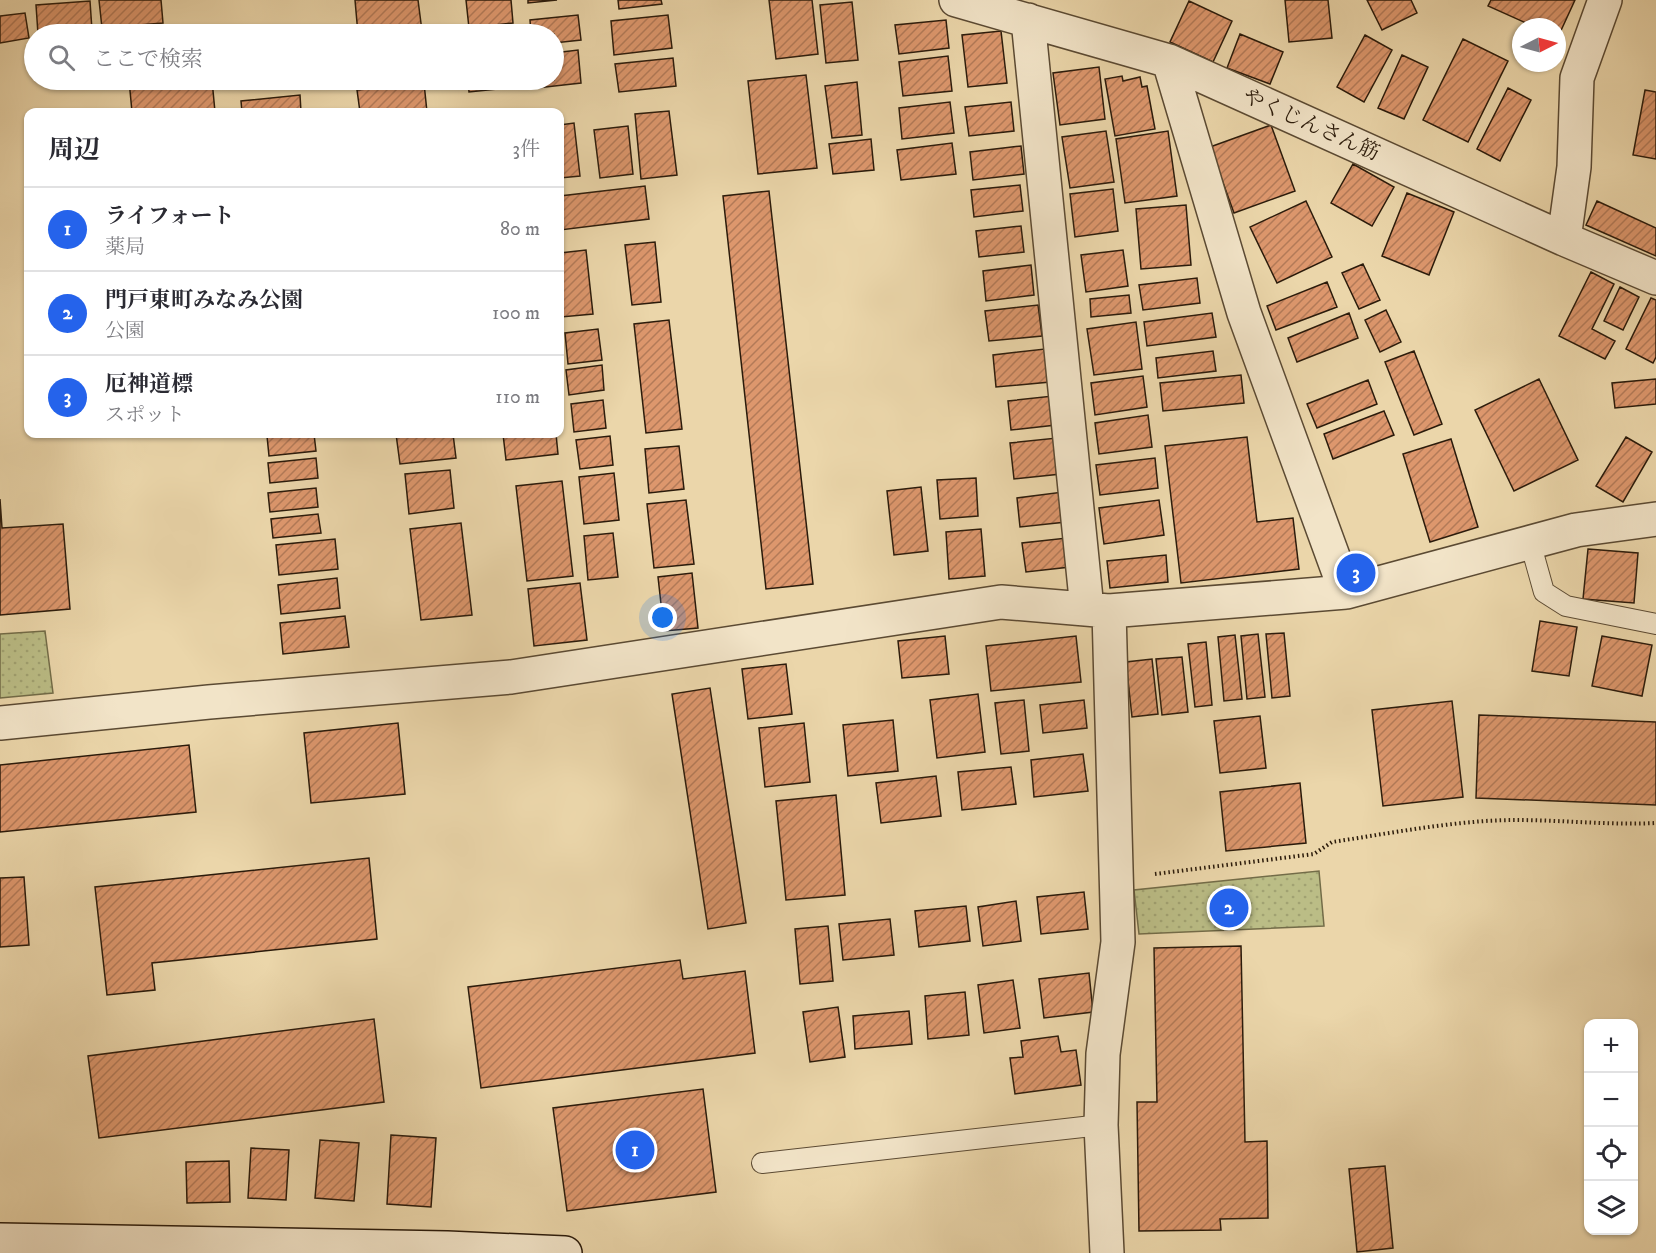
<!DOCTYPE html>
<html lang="ja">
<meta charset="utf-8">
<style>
:root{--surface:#fff;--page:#f2f2f3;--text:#2b2b33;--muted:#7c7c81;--line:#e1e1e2;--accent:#2563eb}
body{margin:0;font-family:"IM FELL DW Pica","Noto Serif JP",serif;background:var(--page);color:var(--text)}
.controls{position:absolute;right:18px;bottom:18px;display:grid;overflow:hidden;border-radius:12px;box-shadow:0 2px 4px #0004}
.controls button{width:54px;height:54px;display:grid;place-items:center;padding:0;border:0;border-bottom:2px solid var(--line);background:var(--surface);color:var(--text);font:30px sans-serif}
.compass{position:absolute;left:1512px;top:18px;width:54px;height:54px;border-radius:50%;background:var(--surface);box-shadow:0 2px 4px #0004;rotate:84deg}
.you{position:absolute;left:663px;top:618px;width:21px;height:21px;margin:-15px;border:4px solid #fff;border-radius:50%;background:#1a73e8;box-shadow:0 0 0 9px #1a73e833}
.badge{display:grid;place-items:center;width:39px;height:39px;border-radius:50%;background:var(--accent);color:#fff;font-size:20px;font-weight:700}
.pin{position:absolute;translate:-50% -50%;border:3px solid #fff;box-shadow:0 2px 6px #0006}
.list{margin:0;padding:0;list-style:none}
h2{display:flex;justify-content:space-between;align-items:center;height:78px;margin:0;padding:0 24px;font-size:26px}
h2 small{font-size:20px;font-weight:400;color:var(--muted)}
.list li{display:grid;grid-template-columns:39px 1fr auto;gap:18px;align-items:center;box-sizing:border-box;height:84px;padding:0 24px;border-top:2px solid var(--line)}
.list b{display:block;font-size:22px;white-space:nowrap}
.list p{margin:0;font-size:20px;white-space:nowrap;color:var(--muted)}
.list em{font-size:20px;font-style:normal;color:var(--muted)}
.icon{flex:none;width:33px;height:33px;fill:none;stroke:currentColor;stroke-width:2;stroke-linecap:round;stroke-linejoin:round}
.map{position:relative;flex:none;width:1656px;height:1253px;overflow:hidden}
.search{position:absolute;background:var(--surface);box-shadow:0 2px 4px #0004;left:24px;top:24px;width:540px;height:66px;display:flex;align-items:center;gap:15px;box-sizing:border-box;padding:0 21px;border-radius:33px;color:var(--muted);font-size:22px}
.panel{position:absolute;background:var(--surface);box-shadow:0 2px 4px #0004;left:24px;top:108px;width:540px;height:330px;border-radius:12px}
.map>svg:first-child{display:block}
.grass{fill:url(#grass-dots);stroke:#736c48;stroke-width:1.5}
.building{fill:url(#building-hatch);stroke:#2b1b0b;stroke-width:1.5}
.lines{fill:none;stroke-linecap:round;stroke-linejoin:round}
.lane-casing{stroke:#5b4a33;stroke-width:22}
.street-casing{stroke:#5b4a33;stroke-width:36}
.secondary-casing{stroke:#2b1b0b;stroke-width:36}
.path{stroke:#2b1b0b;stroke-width:4;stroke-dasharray:1.5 3;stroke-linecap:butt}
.lane{stroke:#f2e4c8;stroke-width:20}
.street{stroke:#f2e4c8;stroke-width:33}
.secondary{stroke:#f2e4c8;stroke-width:33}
.labels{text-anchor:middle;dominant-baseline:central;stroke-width:4.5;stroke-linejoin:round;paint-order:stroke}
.street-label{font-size:21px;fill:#2b1b0b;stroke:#f2e4c8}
</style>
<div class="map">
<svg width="1656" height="1253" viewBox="0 0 1656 1253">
<defs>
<pattern id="grass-dots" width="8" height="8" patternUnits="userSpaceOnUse" patternTransform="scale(1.5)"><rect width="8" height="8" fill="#bbbd86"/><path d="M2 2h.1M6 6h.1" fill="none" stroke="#a1a272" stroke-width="1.8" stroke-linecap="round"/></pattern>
<pattern id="building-hatch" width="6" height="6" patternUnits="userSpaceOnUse" patternTransform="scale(1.5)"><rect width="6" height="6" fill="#dd976d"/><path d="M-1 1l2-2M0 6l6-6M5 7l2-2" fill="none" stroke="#b37a58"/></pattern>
</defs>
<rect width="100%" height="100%" fill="#ebd6aa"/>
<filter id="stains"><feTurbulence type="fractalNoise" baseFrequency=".00333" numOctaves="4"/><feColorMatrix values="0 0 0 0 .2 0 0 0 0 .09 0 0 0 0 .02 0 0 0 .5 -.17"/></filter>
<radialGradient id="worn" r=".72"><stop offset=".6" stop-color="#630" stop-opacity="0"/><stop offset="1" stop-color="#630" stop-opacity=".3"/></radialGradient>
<path class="grass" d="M45,631L53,693L0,698V634Z
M1319,871L1324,926L1139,934L1134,890Z"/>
<path class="building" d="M99,0H161L163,23L102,28Z
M355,0H418L422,31L390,34H358Z
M466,0H511L513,23L469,28Z
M528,0H557L528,3Z
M618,0H661L662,4L619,9Z
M769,0H812L818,54L776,59Z
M1285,0H1328L1332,38L1289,42Z
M1367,0H1411L1417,13L1382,30Z
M1491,0H1575L1558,37L1557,27H1535L1488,6Z
M90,1L92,30L38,34L36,5Z
M1189,1L1232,21L1213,62L1170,42Z
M852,2L858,60L826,63L820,5Z
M25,13L29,38L0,43V16Z
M578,15L581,40L554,43V34H531L530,20Z
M668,15L672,48L614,55L611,21Z
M946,20L949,48L899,54L895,25Z
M1001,31L1007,83L968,87L962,35Z
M1240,34L1283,52L1270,84L1227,68Z
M1365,35L1392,50L1364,102L1337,87Z
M1463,39L1508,61L1468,142L1423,120Z
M578,50L581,83L537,88V80H554V53Z
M1402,55L1428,67L1404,119L1378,108Z
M948,56L952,91L903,96L899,62Z
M673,58L676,86L619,92L615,64Z
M1099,67L1105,119L1060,125L1053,73Z
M806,75L817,168L758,174L748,81Z
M1122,76L1123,81L1140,77L1142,87L1147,86L1155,129L1115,136L1105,79Z
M129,80H212L215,112H132Z
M250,80H288L289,83L251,87Z
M468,80H518V87L469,92Z
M857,82L862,135L832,138L825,86Z
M424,83L427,112H360L357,90Z
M1508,88L1531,100L1500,161L1477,149Z
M1645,90L1656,92V159L1633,155Z
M300,95L301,112H242L241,101Z
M950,102L954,133L902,139L899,108Z
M1011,102L1014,131L969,136L965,107Z
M669,111L677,175L641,179L635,114Z
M574,123L580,176L560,178V125Z
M1271,125L1295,191L1234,213L1210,147Z
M628,126L633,174L600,178L594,130Z
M1106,131L1114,182L1070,188L1062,137Z
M1168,131L1177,196L1125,203L1116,139Z
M871,139L874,170L833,174L829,144Z
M952,143L956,174L901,180L897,150Z
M1021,146L1024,174L973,180L970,152Z
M1353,164L1394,187L1372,226L1331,203Z
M1020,185L1023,211L974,217L971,190Z
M645,186L649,219L560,230V196Z
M1113,189L1118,231L1075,237L1070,194Z
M769,191L813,584L766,589L723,196Z
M1407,193L1454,212L1429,275L1382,256Z
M1306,201L1332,257L1277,283L1250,227Z
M1597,201L1656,228V256L1586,225Z
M1186,205L1191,265L1141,269L1136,209Z
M1021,226L1024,252L979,257L976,231Z
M655,242L661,302L632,305L625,245Z
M586,250L593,314L561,317L560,253Z
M1123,250L1128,286L1086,292L1081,255Z
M1363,264L1380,300L1359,309L1342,273Z
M1031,265L1034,295L986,301L983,271Z
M1591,272L1614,284L1592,329L1615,341L1605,359L1559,336Z
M1197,278L1200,303L1143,310L1139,285Z
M1327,282L1337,307L1276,330L1267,306Z
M1620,287L1639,297L1623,330L1604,321Z
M1129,295L1131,313L1091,317L1090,299Z
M1651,298L1656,300V357L1653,363L1626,349Z
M1038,305L1042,336L989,341L985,311Z
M1386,310L1401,342L1380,352L1365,320Z
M1212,313L1216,337L1147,346L1144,322Z
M1349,313L1358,338L1297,362L1288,338Z
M669,320L682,429L646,433L634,324Z
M1136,322L1142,369L1094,375L1087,329Z
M598,329L602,360L568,364L565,333Z
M1045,349L1050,382L996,387L993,355Z
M1213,351L1216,371L1158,378L1156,358Z
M1414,351L1442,424L1414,435L1385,362Z
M602,365L604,390L569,395L566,370Z
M1241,375L1244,403L1163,411L1160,383Z
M1143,376L1147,407L1095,415L1091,383Z
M1539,379L1578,460L1514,491L1475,410Z
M1656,379V404L1615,408L1612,383Z
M1368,380L1377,404L1317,428L1307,404Z
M1053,396L1056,425L1011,430L1008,401Z
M603,400L606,428L574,432L571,404Z
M1384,411L1394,435L1333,459L1324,434Z
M1148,415L1152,447L1099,454L1095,423Z
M294,434H314L316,451L269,456L267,436Z
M396,434H453L456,458L400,464Z
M503,434H556L558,454L506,460Z
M610,436L613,465L580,469L576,440Z
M1247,437L1257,522L1293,518L1299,569L1181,583L1165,446Z
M1626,437L1652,452L1623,502L1596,486Z
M1057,438L1061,474L1014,479L1010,443Z
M1451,439L1478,527L1430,542L1403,454Z
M679,446L684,489L649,493L645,449Z
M316,458L318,478L270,483L268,463Z
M1155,458L1158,488L1100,495L1096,465Z
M450,470L454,508L409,514L405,474Z
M614,473L619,520L584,524L579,477Z
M976,478L978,516L940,519L937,480Z
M562,481L573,576L527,581L516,486Z
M921,487L928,551L894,555L887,491Z
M316,488L318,507L270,512L268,493Z
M1063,492L1066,522L1020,527L1017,498Z
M0,499L2,528L63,524L70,609L0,615Z
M686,500L694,564L654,568L647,504Z
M1159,500L1164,535L1104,544L1099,508Z
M318,514L321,533L273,538L271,519Z
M461,523L472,615L421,620L410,529Z
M981,529L985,576L949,579L946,532Z
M613,533L618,577L588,580L584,536Z
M1067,538L1070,567L1026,572L1022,543Z
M335,539L338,569L279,575L276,545Z
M1588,549L1638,553L1634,603L1583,599Z
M1166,555L1168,582L1110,588L1107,561Z
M692,573L698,628L664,631L658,577Z
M337,578L340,608L281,614L278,585Z
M580,583L587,640L534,646L528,589Z
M345,616L349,647L283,654L280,623Z
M1540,621L1577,627L1569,676L1532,671Z
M1284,633L1290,696L1272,698L1266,634Z
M1258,634L1265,697L1247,699L1241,636Z
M1235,635L1242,699L1224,701L1218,637Z
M945,636L949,674L902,678L898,641Z
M1076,636L1081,682L991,691L986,646Z
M1602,636L1652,645L1642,696L1592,686Z
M1206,642L1212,705L1195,707L1188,644Z
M1182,657L1188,712L1162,715L1156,659Z
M1152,659L1158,714L1132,717L1126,662Z
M786,664L792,714L748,719L742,669Z
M710,688L746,923L708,929L672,694Z
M978,694L985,752L937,758L930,700Z
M1024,700L1029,751L1001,754L995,703Z
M1084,700L1087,728L1043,733L1040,705Z
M1452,701L1463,797L1383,806L1372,710Z
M1479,715L1656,722V805L1476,798Z
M1260,716L1266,768L1220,773L1214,721Z
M893,720L898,771L848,776L843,725Z
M398,723L405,794L311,803L304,733Z
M804,723L810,782L765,787L759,728Z
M189,745L196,812L0,832V765Z
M1083,754L1088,791L1034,797L1031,760Z
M1011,767L1016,804L962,810L958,772Z
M936,776L941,816L881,823L876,783Z
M1300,783L1306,843L1226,851L1220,792Z
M836,795L845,895L786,900L776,801Z
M369,858L377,939L152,963L155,990L107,995L95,887Z
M24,877L29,945L0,947V878Z
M1084,892L1088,929L1041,934L1037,897Z
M1016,901L1021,941L983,946L978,907Z
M966,906L970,941L919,947L915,911Z
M890,919L894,955L843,960L839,924Z
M828,926L833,981L800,984L795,929Z
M1241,946L1245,1142L1267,1141L1268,1218L1220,1219L1221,1230L1139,1231L1137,1102H1157L1154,948Z
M680,960L683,979L745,971L755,1053L481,1088L468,987Z
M1089,973L1093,1012L1044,1018L1039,979Z
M1013,980L1020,1028L984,1033L978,985Z
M965,992L969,1035L928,1039L925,996Z
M838,1007L845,1057L810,1062L803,1012Z
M909,1011L912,1044L855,1049L853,1016Z
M374,1019L384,1102L99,1138L88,1056Z
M1058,1036L1061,1052L1076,1050L1081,1085L1015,1094L1010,1058L1023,1057L1021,1041Z
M703,1089L716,1192L567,1211L553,1108Z
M391,1135L436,1138L431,1207L387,1204Z
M320,1140L359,1143L354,1201L315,1198Z
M251,1148L289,1150L286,1200L248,1198Z
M229,1161L230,1202L187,1203L186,1162Z
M1385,1166L1393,1248L1357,1252L1349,1169Z"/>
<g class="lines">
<g class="lane-casing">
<path id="lane" d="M1530,542L1544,592L1566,606L1656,624
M762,1163L1101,1125"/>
</g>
<g class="street-casing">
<path id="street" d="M956,0L1169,61L1564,239L1656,278
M1028,20L1087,609
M1169,61L1244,313L1346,592
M1564,239L1574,167L1577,78L1605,0
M0,723L209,702L511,677L1001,602L1109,611L1346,592L1576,530L1656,519
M1107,1253L1101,1125L1103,1054L1118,942L1109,611"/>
</g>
<g class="secondary-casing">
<path id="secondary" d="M0,1240L447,1248L565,1253"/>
</g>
<path class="path" d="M1155,874L1314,854L1332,842C1379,835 1426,826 1473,822C1534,816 1595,826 1656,823"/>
<use href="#lane" class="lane"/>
<use href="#street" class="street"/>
<use href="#secondary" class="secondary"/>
</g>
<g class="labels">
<g class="street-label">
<text transform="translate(1311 125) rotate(24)">やくじんさん筋</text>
</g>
</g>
<rect width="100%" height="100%" filter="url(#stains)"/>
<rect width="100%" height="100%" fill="url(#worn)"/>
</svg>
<div class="controls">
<button>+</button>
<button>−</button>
<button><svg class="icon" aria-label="locate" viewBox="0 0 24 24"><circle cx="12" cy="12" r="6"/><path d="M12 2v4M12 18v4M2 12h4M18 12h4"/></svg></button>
<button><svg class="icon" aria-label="layers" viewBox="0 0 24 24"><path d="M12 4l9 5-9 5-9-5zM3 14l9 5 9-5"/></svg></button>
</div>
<svg class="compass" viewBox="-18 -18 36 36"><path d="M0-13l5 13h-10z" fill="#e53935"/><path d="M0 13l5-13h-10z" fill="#7c7c81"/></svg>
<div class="you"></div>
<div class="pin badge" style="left:635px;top:1150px">1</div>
<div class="pin badge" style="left:1229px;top:908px">2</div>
<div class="pin badge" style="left:1356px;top:573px">3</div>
<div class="search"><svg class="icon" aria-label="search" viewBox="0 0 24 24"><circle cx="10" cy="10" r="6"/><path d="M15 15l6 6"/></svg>ここで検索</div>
<section class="panel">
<h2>周辺<small>3件</small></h2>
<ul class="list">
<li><span class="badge">1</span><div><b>ライフォート</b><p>薬局</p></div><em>80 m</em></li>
<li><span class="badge">2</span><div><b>門戸東町みなみ公園</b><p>公園</p></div><em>100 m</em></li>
<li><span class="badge">3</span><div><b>厄神道標</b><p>スポット</p></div><em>110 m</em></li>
</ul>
</section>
</div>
